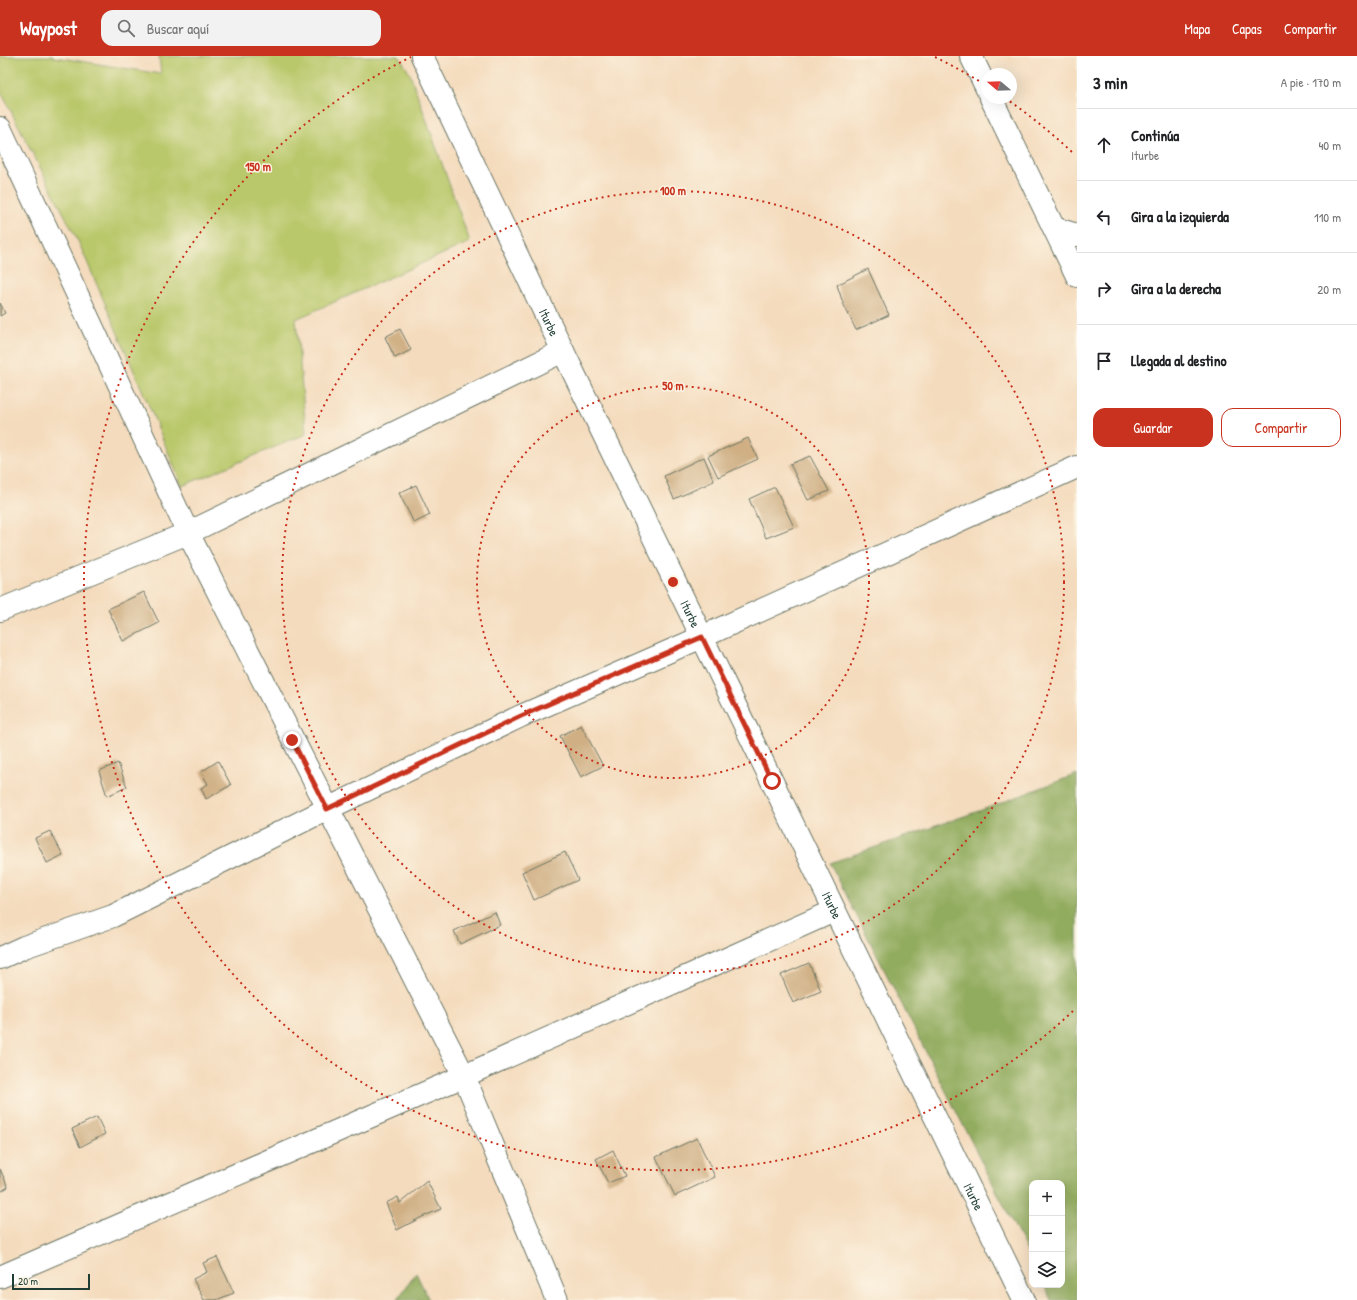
<!DOCTYPE html>
<html lang="es">
<meta charset="utf-8">
<style>
:root{--surface:#fff;--page:#f2f2f2;--text:#202124;--muted:#757577;--line:#e0e0e0;--accent:#c8321e}
body{margin:0;font-family:"Patrick Hand",sans-serif;background:var(--page);color:var(--text)}
.controls{position:absolute;right:12px;bottom:12px;display:grid;overflow:hidden;border-radius:8px;box-shadow:0 4px 16px #0002}
.controls button{width:36px;height:36px;display:grid;place-items:center;padding:0;border:0;border-bottom:1px solid var(--line);background:var(--surface);color:var(--text);font:20px sans-serif}
.compass{position:absolute;left:981px;top:12px;width:36px;height:36px;border-radius:50%;background:var(--surface);box-shadow:0 4px 16px #0002;rotate:289deg}
.scale{position:absolute;left:12px;bottom:10px;width:78px;box-sizing:border-box;padding-left:4px;border:2px solid #1f3d34;border-top:0;font-size:11px;line-height:14px;white-space:nowrap;color:#1f3d34;-webkit-text-stroke:3px #fcf5e5;paint-order:stroke}
.stop{position:absolute;width:12px;height:12px;margin:-9px;border:3px solid #c8321e;border-radius:50%;background:#fff}
.stop.end{background:#c8321e;border-color:#fff;box-shadow:0 1px 4px #0008}
.list{margin:0;padding:0;list-style:none}
h2{display:flex;justify-content:space-between;align-items:center;height:52px;margin:0;padding:0 16px;font-size:17px}
h2 small{font-size:13px;font-weight:400;color:var(--muted)}
.list li{display:grid;grid-template-columns:26px 1fr auto;gap:12px;align-items:center;box-sizing:border-box;height:72px;padding:0 16px;border-top:1px solid var(--line)}
.list b{display:block;font-size:15px;white-space:nowrap}
.list p{margin:0;font-size:13px;white-space:nowrap;color:var(--muted)}
.list em{font-size:13px;font-style:normal;color:var(--muted)}
.actions{display:flex;gap:8px;padding:12px 16px}
.actions a{flex:1;padding:9px 0;border:1px solid var(--accent);border-radius:12px;text-align:center;font-size:14px;color:var(--accent)}
.actions .main{background:var(--accent);color:#fff}
.icon{flex:none;width:22px;height:22px;fill:none;stroke:currentColor;stroke-width:2;stroke-linecap:round;stroke-linejoin:round}
.map{position:relative;flex:none;width:1077px;height:1244px;overflow:hidden}
header{display:flex;align-items:center;gap:24px;box-sizing:border-box;height:56px;padding:0 20px;background:var(--accent);color:#fff}
header strong{font-size:19px}
nav{display:flex;gap:22px;margin-inline-start:auto;font-size:14px}
.search{width:280px;height:36px;background:var(--page);display:flex;align-items:center;gap:10px;box-sizing:border-box;padding:0 14px;border-radius:12px;color:var(--muted);font-size:15px}
main{display:flex}
aside{flex:1;background:var(--surface)}
.map>svg:first-child{display:block}
.green{fill:#b9c86a;stroke:#6c824f}
.forest{fill:#92ac5e;stroke:#587449}
.building{fill:#cfaf83}
.lines{fill:none;stroke-linecap:round;stroke-linejoin:round}
.street-casing{stroke:#6a7464;stroke-width:24}
.street{stroke:#fff;stroke-width:22}
.route{stroke:#c8321e;stroke-width:5}
.ring{fill:none;stroke:#c8321e;stroke-width:2;stroke-dasharray:2 4}
.labels{text-anchor:middle;dominant-baseline:central;stroke-width:3;stroke-linejoin:round;paint-order:stroke}
.street-label{font-size:13px;fill:#1f3d34;stroke:#fcf5e5}
.centre{fill:#c8321e;stroke:#fcf5e5;stroke-width:2}
.ring-label{font-size:12px;text-anchor:middle;font-weight:bold;fill:#c8321e;stroke:#fcf5e5;stroke-width:3;stroke-linejoin:round;paint-order:stroke}
</style>
<header>
<strong>Waypost</strong>
<div class="search"><svg class="icon" aria-label="search" viewBox="0 0 24 24"><circle cx="10" cy="10" r="6"/><path d="M15 15l6 6"/></svg>Buscar aquí</div>
<nav><a>Mapa</a><a>Capas</a><a>Compartir</a></nav>
</header>
<main>
<div class="map">
<svg width="1077" height="1244" viewBox="0 0 1077 1244">
<rect width="100%" height="100%" fill="#fcf5e5"/>
<filter id="ink" filterUnits="userSpaceOnUse"><feTurbulence type="fractalNoise" baseFrequency=".025" numOctaves="2"/><feDisplacementMap in="SourceGraphic" scale="8" xChannelSelector="R" yChannelSelector="G"/><feConvolveMatrix kernelMatrix="1 2 1 2 8 2 1 2 1" color-interpolation-filters="sRGB"/></filter>
<filter id="wash" filterUnits="userSpaceOnUse"><feTurbulence type="fractalNoise" baseFrequency=".012" numOctaves="4" result="noise"/><feDisplacementMap in="SourceGraphic" scale="16" xChannelSelector="R" yChannelSelector="G"/><feGaussianBlur stdDeviation="0.9" result="paint"/><feColorMatrix in="noise" values="0 0 0 0 0 0 0 0 0 0 0 0 0 0 0 0 0 1.4 0 .05"/><feComposite in="paint" operator="in"/></filter>
<g filter="url(#wash)">
<rect width="100%" height="100%" fill="#f4dbbd"/>
<path class="green" d="M0,0H52L54,1L161,18L159,0H399L410,18L470,186L296,263L306,378L182,430L152,357L79,187L0,34Z"/>
<path class="forest" d="M1077,718V1244H1051L1044,1229H1062V1127H1032V1205L830,807L993,750Z
M416,1217L429,1244H397Z"/>
<g id="blocks">
<path class="building" d="M868,213L889,259L856,274L843,247L837,229Z
M0,247L5,257L0,260Z
M400,273L411,294L395,302L385,281Z
M748,382L758,403L718,421L708,400Z
M810,400L829,435L808,444L790,408Z
M704,401L714,425L674,443L664,420Z
M416,429L430,459L414,467L399,437Z
M775,431L794,471L766,482L749,443Z
M144,536L159,567L123,585L108,553Z
M581,669L603,710L581,721L560,680Z
M218,705L231,729L206,743L201,732L208,728L201,716Z
M118,707L127,731L107,740L99,715Z
M50,775L63,799L47,807L35,782Z
M565,796L578,824L534,844L522,816Z
M495,856L500,869L460,888L454,875Z
M809,907L821,935L793,947L781,919Z
M97,1061L105,1078L80,1091L72,1073Z
M697,1082L715,1121L675,1140L656,1101Z
M613,1094L625,1120L608,1127L596,1103Z
M0,1113L8,1131L0,1136Z
M427,1125L441,1153L422,1161L397,1174L386,1147L398,1141L400,1147Z
M217,1201L234,1237L216,1244H204L193,1223L207,1216L203,1207Z"/>
</g>
</g>
<g filter="url(#ink)">
<use href="#blocks" fill-opacity="0" stroke="#6a7464" stroke-width="1"/>
<g class="lines">
<g class="street-casing">
<g id="street">
<path id="s1" d="M422,0L563,295L1024,1244"/>
<path d="M971,0L987,33"/>
<path d="M991,42L1077,220"/>
<path d="M0,72L188,477L464,1020L557,1244"/>
<path d="M1054,172L1077,179"/>
<path d="M0,554L188,477L563,295"/>
<path d="M0,902L24,891L113,860L327,753L521,660L702,581L1077,411"/>
<path d="M0,1221L464,1020L834,855"/>
</g>
</g>
<use href="#street" class="street"/>
</g>
</g>
<g class="lines" filter="url(#ink)">
<path class="route" d="M292,684L327,753L521,660L702,581L772,725"/>
</g>
<g class="ring">
<circle cx="673" cy="526" r="196"/>
<circle cx="673" cy="526" r="391"/>
<path d="M1073 955A587 587 0 1 1 411 1M935 1A587 587 0 0 1 984 28M1005 42A587 587 0 0 1 1073 97"/>
</g>
<g class="labels">
<g class="street-label">
<text stroke="none"><textPath href="#s1" startOffset="295">Iturbe</textPath></text>
<text stroke="none"><textPath href="#s1" startOffset="619">Iturbe</textPath></text>
<text stroke="none"><textPath href="#s1" startOffset="943">Iturbe</textPath></text>
<text stroke="none"><textPath href="#s1" startOffset="1267">Iturbe</textPath></text>
</g>
</g>
<circle cx="673" cy="526" r="6" class="centre"/>
<g class="ring-label">
<text x="258" y="115">150 m</text>
<text x="673" y="139">100 m</text>
<text x="673" y="334">50 m</text>
</g>
</svg>
<div class="controls">
<button>+</button>
<button>−</button>
<button><svg class="icon" aria-label="layers" viewBox="0 0 24 24"><path d="M12 4l9 5-9 5-9-5zM3 14l9 5 9-5"/></svg></button>
</div>
<svg class="compass" viewBox="-18 -18 36 36"><path d="M0-13l5 13h-10z" fill="#e53935"/><path d="M0 13l5-13h-10z" fill="#757577"/></svg>
<div class="scale">20 m</div>
<div class="stop" style="left:772px;top:725px"></div>
<div class="stop end" style="left:292px;top:684px"></div>
</div>
<aside>
<h2>3 min<small>A pie · 170 m</small></h2>
<ul class="list">
<li><svg class="icon" aria-label="ahead" viewBox="0 0 24 24"><path d="M12 20V5M6 11l6-6 6 6"/></svg><div><b>Continúa</b><p>Iturbe</p></div><em>40 m</em></li>
<li><svg class="icon" aria-label="left" viewBox="0 0 24 24"><path d="M17 20v-9H6M10 6l-5 5 5 5"/></svg><div><b>Gira a la izquierda</b></div><em>110 m</em></li>
<li><svg class="icon" aria-label="right" viewBox="0 0 24 24"><path d="M7 20v-9h11M14 6l5 5-5 5"/></svg><div><b>Gira a la derecha</b></div><em>20 m</em></li>
<li><svg class="icon" aria-label="arrive" viewBox="0 0 24 24"><path d="M6 21V4h12l-3 4 3 4H6"/></svg><div><b>Llegada al destino</b></div></li>
</ul>
<div class="actions"><a class="main">Guardar</a><a>Compartir</a></div>
</aside>
</main>
